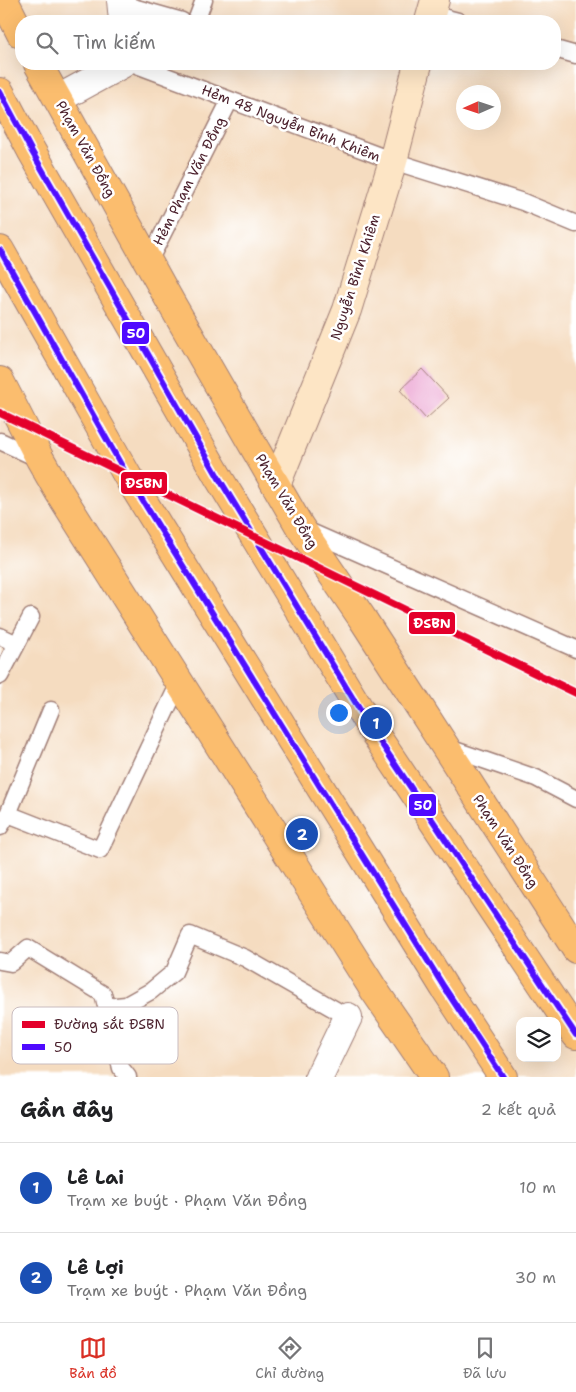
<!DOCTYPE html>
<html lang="vi">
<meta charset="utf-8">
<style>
:root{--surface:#fff;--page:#f6f6f6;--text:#202124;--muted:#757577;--line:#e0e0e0;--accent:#d93025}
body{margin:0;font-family:"Shantell Sans",sans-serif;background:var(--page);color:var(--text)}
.controls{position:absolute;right:15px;bottom:15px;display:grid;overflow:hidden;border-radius:10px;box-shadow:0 5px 20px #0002}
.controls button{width:45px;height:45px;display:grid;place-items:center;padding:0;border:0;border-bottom:1px solid var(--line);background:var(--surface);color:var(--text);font:25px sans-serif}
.compass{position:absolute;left:456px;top:85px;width:45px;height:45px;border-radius:50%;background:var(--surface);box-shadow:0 5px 20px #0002;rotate:267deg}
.you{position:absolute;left:338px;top:712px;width:18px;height:18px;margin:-12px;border:4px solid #fff;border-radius:50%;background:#1a73e8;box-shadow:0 0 0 8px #1a73e833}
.badge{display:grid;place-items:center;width:32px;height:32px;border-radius:50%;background:var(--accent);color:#fff;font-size:16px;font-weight:700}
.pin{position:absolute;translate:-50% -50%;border:2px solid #fff;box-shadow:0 1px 5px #0006}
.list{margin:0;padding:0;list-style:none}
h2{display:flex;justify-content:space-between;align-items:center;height:65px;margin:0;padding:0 20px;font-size:21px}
h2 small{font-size:16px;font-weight:400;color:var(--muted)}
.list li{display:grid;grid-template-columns:32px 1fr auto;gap:15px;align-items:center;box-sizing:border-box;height:90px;padding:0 20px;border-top:1px solid var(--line)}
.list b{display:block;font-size:19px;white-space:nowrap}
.list p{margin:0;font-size:16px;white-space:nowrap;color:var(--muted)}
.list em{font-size:16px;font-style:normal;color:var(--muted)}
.icon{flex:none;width:28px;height:28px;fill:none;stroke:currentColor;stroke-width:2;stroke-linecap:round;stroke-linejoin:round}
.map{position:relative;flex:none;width:576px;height:1077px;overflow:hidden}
.search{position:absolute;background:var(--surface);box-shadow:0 5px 20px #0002;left:15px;right:15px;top:15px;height:55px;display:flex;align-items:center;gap:12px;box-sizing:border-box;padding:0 18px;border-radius:20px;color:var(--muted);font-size:19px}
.sheet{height:245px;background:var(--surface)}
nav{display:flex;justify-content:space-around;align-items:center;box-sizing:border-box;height:70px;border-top:1px solid var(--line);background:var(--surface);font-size:14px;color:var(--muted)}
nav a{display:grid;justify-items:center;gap:2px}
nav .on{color:var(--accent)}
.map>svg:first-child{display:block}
.building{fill:#edacd6}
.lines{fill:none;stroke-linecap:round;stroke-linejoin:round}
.lane-casing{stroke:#a07e76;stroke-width:19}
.street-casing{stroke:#a07e76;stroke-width:30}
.secondary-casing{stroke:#a07e76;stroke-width:30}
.primary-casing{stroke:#a07e76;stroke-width:30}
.highway-casing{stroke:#a07e76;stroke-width:30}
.lane{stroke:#fff;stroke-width:16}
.street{stroke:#fff;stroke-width:28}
.secondary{stroke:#fde5c5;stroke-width:28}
.primary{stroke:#fbbd6e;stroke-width:28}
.highway{stroke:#fbbd6e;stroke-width:28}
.bus-1-casing{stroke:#fff;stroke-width:10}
.bus-1{stroke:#4f0aff;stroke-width:6}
.rail-1-casing{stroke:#fff;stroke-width:11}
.rail-1{stroke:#e4002b;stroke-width:8}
.labels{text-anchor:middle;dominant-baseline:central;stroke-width:5;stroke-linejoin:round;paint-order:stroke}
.street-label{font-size:14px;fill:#4a1f2b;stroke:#fff}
.key{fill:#fff;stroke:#c9bcbf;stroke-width:1}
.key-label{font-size:14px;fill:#4a1f2b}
.line-badge{stroke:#fff;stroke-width:2}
.badge-label{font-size:14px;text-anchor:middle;font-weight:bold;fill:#fff}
</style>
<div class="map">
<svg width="576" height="1077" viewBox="0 0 576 1077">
<rect width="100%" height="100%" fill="#fff"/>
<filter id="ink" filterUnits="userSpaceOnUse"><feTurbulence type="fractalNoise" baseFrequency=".02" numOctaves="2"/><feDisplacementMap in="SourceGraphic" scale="10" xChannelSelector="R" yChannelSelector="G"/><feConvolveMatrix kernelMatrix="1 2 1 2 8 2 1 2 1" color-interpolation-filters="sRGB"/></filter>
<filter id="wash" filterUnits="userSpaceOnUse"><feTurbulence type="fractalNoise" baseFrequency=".0096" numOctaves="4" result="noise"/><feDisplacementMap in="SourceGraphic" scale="20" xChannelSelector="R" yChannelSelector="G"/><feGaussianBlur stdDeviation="1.12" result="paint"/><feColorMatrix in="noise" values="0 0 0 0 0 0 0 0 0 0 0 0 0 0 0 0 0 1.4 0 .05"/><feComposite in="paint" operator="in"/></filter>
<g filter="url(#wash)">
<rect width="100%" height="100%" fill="#f5dcc0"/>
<g id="blocks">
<path class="building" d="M422,369L449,398L426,419L400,390Z"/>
</g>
</g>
<g filter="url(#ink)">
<use href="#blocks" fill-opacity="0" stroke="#a07e76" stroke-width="1"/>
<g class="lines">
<g class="lane-casing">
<path id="lane" d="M122,4L182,21
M431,14L458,21
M196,21L204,0
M555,49L576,55
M134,64L393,161L523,202L576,224
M148,263L230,100
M0,441L39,459
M304,529L576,649
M0,636L17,644L31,617
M0,676L17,644
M446,747L536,778L576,799
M8,814L100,850L179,683
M0,827L8,814L51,710
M0,961L11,963L28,948L103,994L121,1068L128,1077
M106,1007L126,1005L151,991L174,972L190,935L245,958L348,1017"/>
</g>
<g class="street-casing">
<path id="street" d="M121,0L123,21
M58,99L122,64
M319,1077L348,1017"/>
</g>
<g class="secondary-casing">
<path id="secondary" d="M429,21L435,0
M276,485L347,310L393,161L418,64"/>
</g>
<g class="primary-casing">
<path id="primary" d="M4,0L21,34
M38,64L170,301L300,527L362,618L576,949
M0,381L40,459L59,492L374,990L434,1077"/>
</g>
<g class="highway-casing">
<path id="highway" d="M0,92L31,150L220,480L371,728L576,1035
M0,250L128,477L444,987L503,1077"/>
</g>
<use href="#lane" class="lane"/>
<use href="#street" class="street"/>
<use href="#secondary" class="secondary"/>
<use href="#primary" class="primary"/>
<use href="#highway" class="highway"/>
<g class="bus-1-casing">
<path id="bus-1" d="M0,92L31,150L220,480L371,728L576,1035
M0,250L128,477L444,987L503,1077"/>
</g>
<use href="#bus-1" class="bus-1"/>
<g class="rail-1-casing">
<path id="rail-1" d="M0,413L576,693"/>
</g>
<use href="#rail-1" class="rail-1"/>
</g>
</g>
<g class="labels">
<g class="street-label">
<text transform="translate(291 123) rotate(21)">Hẻm 48 Nguyễn Bỉnh Khiêm</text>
<text transform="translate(86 149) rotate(61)">Phạm Văn Đồng</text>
<text transform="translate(189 181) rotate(-63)">Hẻm Phạm Văn Đồng</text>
<text transform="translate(355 277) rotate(-72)">Nguyễn Bỉnh Khiêm</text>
<text transform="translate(287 501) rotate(59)">Phạm Văn Đồng</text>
<text transform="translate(506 841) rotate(57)">Phạm Văn Đồng</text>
</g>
</g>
<rect x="12" y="1007" width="166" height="57" rx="8" class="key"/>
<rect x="22" y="1021" width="23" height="7" fill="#e4002b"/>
<rect x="22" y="1044" width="23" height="6" fill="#4f0aff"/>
<g class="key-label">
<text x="54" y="1029">Đường sắt ĐSBN</text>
<text x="54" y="1052">50</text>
</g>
<g class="line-badge">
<rect x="121" y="321" width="29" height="24" rx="5" fill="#4f0aff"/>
<rect x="120" y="471" width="48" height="24" rx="5" fill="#e4002b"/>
<rect x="408" y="611" width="48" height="24" rx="5" fill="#e4002b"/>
<rect x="408" y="793" width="29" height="24" rx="5" fill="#4f0aff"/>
</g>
<g class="badge-label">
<text x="136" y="338">50</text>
<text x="144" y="488">ĐSBN</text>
<text x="432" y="628">ĐSBN</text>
<text x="423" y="810">50</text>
</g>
</svg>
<div class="controls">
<button><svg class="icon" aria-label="layers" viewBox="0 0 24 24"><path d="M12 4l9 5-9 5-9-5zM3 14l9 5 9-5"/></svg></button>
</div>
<svg class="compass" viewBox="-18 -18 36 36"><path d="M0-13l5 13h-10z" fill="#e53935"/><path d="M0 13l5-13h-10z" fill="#757577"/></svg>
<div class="you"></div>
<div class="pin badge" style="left:376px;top:723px;background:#1a4fb4">1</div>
<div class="pin badge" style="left:302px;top:834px;background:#1a4fb4">2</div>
<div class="search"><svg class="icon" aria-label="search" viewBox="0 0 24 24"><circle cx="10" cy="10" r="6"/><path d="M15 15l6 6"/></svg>Tìm kiếm</div>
</div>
<section class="sheet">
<h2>Gần đây<small>2 kết quả</small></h2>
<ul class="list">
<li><span class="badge" style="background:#1a4fb4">1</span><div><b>Lê Lai</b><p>Trạm xe buýt · Phạm Văn Đồng</p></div><em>10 m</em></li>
<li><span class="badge" style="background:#1a4fb4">2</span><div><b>Lê Lợi</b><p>Trạm xe buýt · Phạm Văn Đồng</p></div><em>30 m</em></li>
</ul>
</section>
<nav>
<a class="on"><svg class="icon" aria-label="map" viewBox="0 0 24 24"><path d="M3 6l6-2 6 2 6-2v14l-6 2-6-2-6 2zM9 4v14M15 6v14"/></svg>Bản đồ</a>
<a><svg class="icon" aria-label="directions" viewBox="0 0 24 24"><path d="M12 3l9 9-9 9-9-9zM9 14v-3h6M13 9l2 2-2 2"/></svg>Chỉ đường</a>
<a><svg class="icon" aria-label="saved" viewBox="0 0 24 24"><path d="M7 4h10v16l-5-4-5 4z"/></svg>Đã lưu</a>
</nav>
